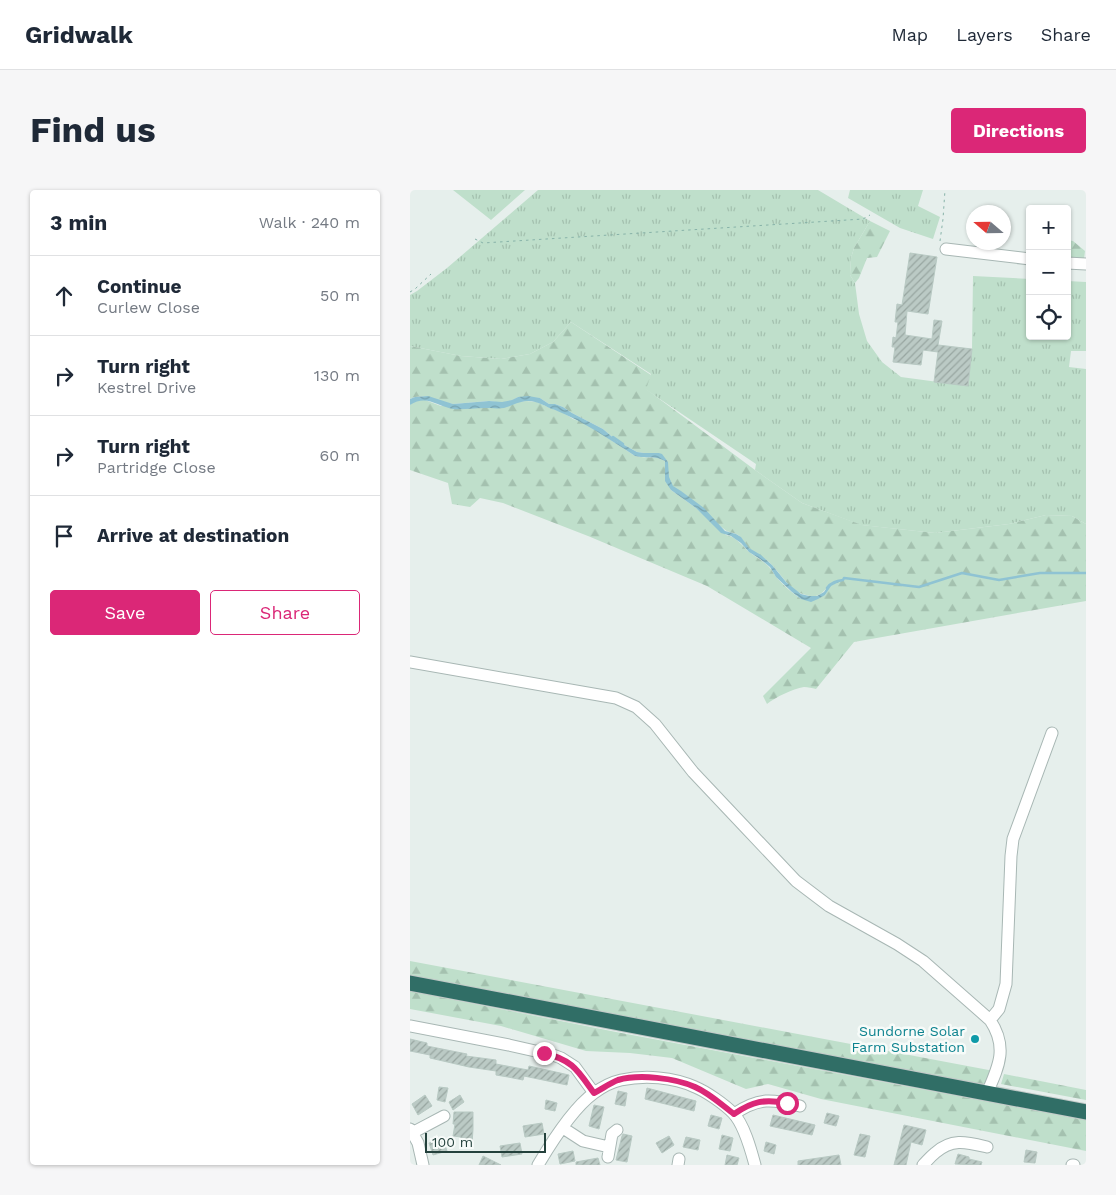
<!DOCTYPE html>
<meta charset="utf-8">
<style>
:root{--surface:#fff;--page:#f6f6f7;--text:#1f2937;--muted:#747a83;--line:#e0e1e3;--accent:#db2777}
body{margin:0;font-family:"Work Sans",sans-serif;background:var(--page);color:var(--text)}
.controls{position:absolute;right:15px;top:15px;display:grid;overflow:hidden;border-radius:5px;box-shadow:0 1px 4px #0004}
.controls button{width:45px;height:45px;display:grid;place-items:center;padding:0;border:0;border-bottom:1px solid var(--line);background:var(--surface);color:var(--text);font:25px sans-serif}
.compass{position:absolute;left:556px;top:15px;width:45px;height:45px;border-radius:50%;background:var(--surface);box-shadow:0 1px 4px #0004;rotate:290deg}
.scale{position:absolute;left:15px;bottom:12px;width:121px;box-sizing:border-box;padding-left:5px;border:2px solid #24413c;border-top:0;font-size:14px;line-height:18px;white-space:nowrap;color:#24413c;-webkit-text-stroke:4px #f7fbf9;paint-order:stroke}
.stop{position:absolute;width:15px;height:15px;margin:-11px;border:4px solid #db2777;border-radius:50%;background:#fff}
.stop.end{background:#db2777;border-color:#fff;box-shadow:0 1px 5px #0008}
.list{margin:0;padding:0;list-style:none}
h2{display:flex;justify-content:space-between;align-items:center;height:65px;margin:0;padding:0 20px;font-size:21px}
h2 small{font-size:16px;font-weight:400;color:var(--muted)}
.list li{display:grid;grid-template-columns:32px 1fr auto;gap:15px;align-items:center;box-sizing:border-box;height:80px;padding:0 20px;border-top:1px solid var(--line)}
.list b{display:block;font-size:19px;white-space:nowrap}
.list p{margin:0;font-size:16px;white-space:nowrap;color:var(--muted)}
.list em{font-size:16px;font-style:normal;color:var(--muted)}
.actions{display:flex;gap:10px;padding:15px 20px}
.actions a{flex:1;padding:11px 0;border:1px solid var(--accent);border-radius:5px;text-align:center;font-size:18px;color:var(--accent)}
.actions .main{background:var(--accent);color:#fff}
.icon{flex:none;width:28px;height:28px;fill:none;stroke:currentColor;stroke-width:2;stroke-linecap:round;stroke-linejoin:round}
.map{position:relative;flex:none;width:676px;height:975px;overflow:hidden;border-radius:5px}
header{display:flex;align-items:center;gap:30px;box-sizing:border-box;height:70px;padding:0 25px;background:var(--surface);border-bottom:1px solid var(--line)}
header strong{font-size:24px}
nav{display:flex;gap:28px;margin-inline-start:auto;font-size:18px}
.intro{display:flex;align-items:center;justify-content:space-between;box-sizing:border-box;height:120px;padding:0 30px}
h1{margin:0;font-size:35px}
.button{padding:12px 22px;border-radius:5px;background:var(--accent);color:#fff;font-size:18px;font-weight:700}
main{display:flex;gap:30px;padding:0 30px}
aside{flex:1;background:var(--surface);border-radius:5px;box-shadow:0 1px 4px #0004}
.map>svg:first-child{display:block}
.grass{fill:url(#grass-tufts)}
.forest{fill:url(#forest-firs)}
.water{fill:url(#water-waves)}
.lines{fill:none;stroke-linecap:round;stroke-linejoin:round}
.stream{stroke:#8fc3d3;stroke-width:2.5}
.building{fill:url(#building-hatch);stroke:#b8c9c3}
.minor-casing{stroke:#a8b7b4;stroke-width:13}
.highway-casing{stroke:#c2cac8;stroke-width:17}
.path{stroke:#87b2a8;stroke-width:1;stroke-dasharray:2.5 4;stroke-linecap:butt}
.minor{stroke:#fff;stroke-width:11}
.highway{stroke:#306e66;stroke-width:15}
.route{stroke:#db2777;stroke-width:6}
.culture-dot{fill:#0f9aa8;stroke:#f7fbf9;stroke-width:2}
.labels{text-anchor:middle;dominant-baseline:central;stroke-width:5;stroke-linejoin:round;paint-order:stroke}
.culture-label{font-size:14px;fill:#0d838f;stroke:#f7fbf9;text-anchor:end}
</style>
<header>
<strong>Gridwalk</strong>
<nav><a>Map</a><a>Layers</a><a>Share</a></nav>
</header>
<div class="intro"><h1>Find us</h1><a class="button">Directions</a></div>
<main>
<aside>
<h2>3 min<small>Walk · 240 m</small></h2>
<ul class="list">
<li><svg class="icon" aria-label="ahead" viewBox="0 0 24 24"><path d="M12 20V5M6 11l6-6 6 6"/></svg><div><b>Continue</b><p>Curlew Close</p></div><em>50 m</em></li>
<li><svg class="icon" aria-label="right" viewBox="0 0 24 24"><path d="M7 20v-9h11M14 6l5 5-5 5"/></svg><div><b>Turn right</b><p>Kestrel Drive</p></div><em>130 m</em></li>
<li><svg class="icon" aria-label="right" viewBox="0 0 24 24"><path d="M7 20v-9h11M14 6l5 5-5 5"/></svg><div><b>Turn right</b><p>Partridge Close</p></div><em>60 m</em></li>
<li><svg class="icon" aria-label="arrive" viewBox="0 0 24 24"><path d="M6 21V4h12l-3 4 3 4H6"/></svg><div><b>Arrive at destination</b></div></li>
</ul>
<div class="actions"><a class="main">Save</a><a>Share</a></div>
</aside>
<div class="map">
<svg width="676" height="975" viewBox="0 0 676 975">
<defs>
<pattern id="grass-tufts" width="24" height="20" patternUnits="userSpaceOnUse" patternTransform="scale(1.25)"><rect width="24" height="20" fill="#bfdfcb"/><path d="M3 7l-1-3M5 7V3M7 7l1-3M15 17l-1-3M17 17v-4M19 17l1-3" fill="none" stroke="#a4c1af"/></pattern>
<pattern id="forest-firs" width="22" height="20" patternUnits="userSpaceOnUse" patternTransform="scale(1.25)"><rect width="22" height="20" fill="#bfdfcb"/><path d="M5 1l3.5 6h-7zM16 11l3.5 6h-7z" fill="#a4c1af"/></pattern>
<pattern id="water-waves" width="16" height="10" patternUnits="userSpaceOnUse" patternTransform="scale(1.25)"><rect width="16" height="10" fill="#8fc3d3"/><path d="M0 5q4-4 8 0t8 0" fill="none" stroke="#75a0ac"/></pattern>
<pattern id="building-hatch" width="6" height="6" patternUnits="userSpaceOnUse" patternTransform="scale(1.25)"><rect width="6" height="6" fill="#bbcac5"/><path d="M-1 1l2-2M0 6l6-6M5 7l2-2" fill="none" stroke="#98a6a1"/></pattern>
</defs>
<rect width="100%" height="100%" fill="#e6efec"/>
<path class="grass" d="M43,0H115L81,30Z
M128,0H408L460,31L444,58L441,68L440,85L445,93L449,124L457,151L472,172L491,187L558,196L562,159L563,86L620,89V146H657V91L676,92V161H661L659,177L676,179V334L662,326L636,325L599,334L525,343L451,335L392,313L345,280L346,274L235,199L241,184L161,132L143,152L120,164L91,169L51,166L0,156V105L7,101L37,78Z
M440,0H513L508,16L530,27L523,49L490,38L438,8Z"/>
<path class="forest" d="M460,31L480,41L467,67L457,68L449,88L445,93L440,85L441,68L444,58Z
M657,50L663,51L675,61L674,69L657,68Z
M161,132L241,185L236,199L345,280L392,313L452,335L525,343L599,334L636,325L662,326L676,334V411L444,452L406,499C402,498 398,497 394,497C382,499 366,507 357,514L353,506L401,458L297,396L178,346L93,313L70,308L60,317L42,314L38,293L0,280V215L6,210H15L31,216L109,212L116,211L127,212L145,220L151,221L163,229L175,233L225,266C237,269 244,265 255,271V278L261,300L286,318L316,345C326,347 331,354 338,361C345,367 354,371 360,378C363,381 364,385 367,388C374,396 382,403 391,409L415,405L420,396L428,392C414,394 414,411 396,405C379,401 371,383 359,372C353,367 347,364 340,359C335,355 333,348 328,345C323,342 318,343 314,339C301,330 289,317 277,306C273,302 263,298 261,295C257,289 258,279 258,272L249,263H234L227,262L207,251L193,239L162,223L153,217L145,214H139L130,208L108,207L103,210L92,213L79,211L43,214C30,212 13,202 0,209V156L51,166L91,169L120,164L143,152Z
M0,771L584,881L578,895L0,786Z
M0,801L206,842L676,930V961L411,909L358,894L336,899L262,868L220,863L176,861L91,836L0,819Z
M594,884L676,900V910L591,894Z"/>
<path class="water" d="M18,206L43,214L79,211L92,212L102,210L108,207L118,206L130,208L139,214H145L153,217L162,223L193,239L207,251L227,262L234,263H249L252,264L258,272L259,287L263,296L271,301L294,318L315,341L326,344L331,347L339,358L351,365L362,375L376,392L391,404L399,406H407L414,402L418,396L421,394L433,390L421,396L415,405L408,409L401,412L391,409L382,402L366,387L360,377L350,369L339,362L331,353L321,346L311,343L286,318L261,300L255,291V271C244,265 236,269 225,266C199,249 173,231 145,220C134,216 127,210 116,211C108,212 101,216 94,218C88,219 80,218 74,218C64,218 53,220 43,219C27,216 16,204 0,215V209L5,207Z"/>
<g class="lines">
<path class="stream" d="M203,247L213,254
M417,398C421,392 427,391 433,390L434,388L509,397L552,383L589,390L630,383H676"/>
</g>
<path class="building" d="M500,63L527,67L518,124L497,121L495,145L522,149L524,130L532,131L528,155L562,159L558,196L524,192L528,162L513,160L511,175L483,172L485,157H482L483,147L486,148L488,132H485L487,114L492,115Z
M0,849L17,853V856L57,864L56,866L86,870V874L118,880L119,876L159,885L157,895L114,886L113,890L98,887L86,885V881L59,877L20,868V865L0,861Z
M29,897L38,898L35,912L27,910Z
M237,898L286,911L284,921L235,909Z
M208,901L217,903L215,916L205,914Z
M15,905L22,916L8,925L2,914Z
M50,905L54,912L43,920L39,912Z
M136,910L147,913L145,921L135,919Z
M184,915L194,917L189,939L179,936Z
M44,922H63V939L62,954L50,952L51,947L43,946L45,934H43Z
M417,923L429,926L426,936L414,933Z
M301,925L312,928L309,939L298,936Z
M363,925L405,935L402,945L360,936Z
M132,933L134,944L115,947L113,936Z
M494,935L516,940L512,955L501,952L496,975H484Z
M213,944L222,946L217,972L206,970L212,946Z
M450,944L460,946L455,967L444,965Z
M312,945L323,948L320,961L309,959Z
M259,946L264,955L252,963L246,953Z
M276,947L290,950L288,960L273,957Z
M33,949L37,961L23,965L19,953Z
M356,952L366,955L364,964L354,961Z
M110,953L112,964L92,967L90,956Z
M616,960L627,962L625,973L614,972Z
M163,961L165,971L150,974L148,964Z
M548,964L559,967V969L572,972L571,975L545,974Z
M317,965L329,968L327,975H315Z
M429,965L431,975H388V971Z
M73,966L91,975H69Z
M188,968L190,975H166V972Z"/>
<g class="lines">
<g class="minor-casing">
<path id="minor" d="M536,59L620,69
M657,73L676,74
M0,472L206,508L226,517L245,534L283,582L334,636L386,691L419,716L487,754L513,771L580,830C598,857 589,876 577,903
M580,830L589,819L596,794L601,666L603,649L642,543
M0,836L99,855L143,865L151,868L165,877L184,903
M324,924C349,907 362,909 390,916
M153,938L173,951L199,957
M0,939L8,953L13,975
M2,943L34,926
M198,967L202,944L207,940
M128,975C141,953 163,918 184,903C191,898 202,892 211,890C235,885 263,887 285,897C297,902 314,914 323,923C334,934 341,960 345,975
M268,975L269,969
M513,975C517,971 520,967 525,963C542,948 556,952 577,957
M662,975H664"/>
</g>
<g class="highway-casing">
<path id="highway" d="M0,793L676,922"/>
</g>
<path class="path" d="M65,49L73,53L453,29L460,25
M530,51L533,29L535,0
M0,102L5,99L21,84"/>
<use href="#minor" class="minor"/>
<use href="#highway" class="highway"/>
</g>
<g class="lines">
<path class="route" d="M134,863C163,870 168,881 184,903C192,899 200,893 208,890C229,884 265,888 285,897C299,903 312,915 324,924C343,911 354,909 377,913"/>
</g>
<circle class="culture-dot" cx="565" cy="849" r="5"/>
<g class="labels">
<g class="culture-label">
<text x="555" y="841">Sundorne Solar<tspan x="555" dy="16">Farm Substation</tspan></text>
</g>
</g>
</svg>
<div class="controls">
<button>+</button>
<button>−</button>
<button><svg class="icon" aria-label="locate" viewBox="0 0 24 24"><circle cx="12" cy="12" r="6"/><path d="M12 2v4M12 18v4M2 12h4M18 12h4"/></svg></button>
</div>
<svg class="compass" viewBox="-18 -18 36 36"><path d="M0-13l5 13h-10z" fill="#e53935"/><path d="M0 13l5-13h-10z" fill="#747a83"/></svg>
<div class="scale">100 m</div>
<div class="stop" style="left:377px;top:913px"></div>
<div class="stop end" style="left:134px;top:863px"></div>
</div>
</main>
